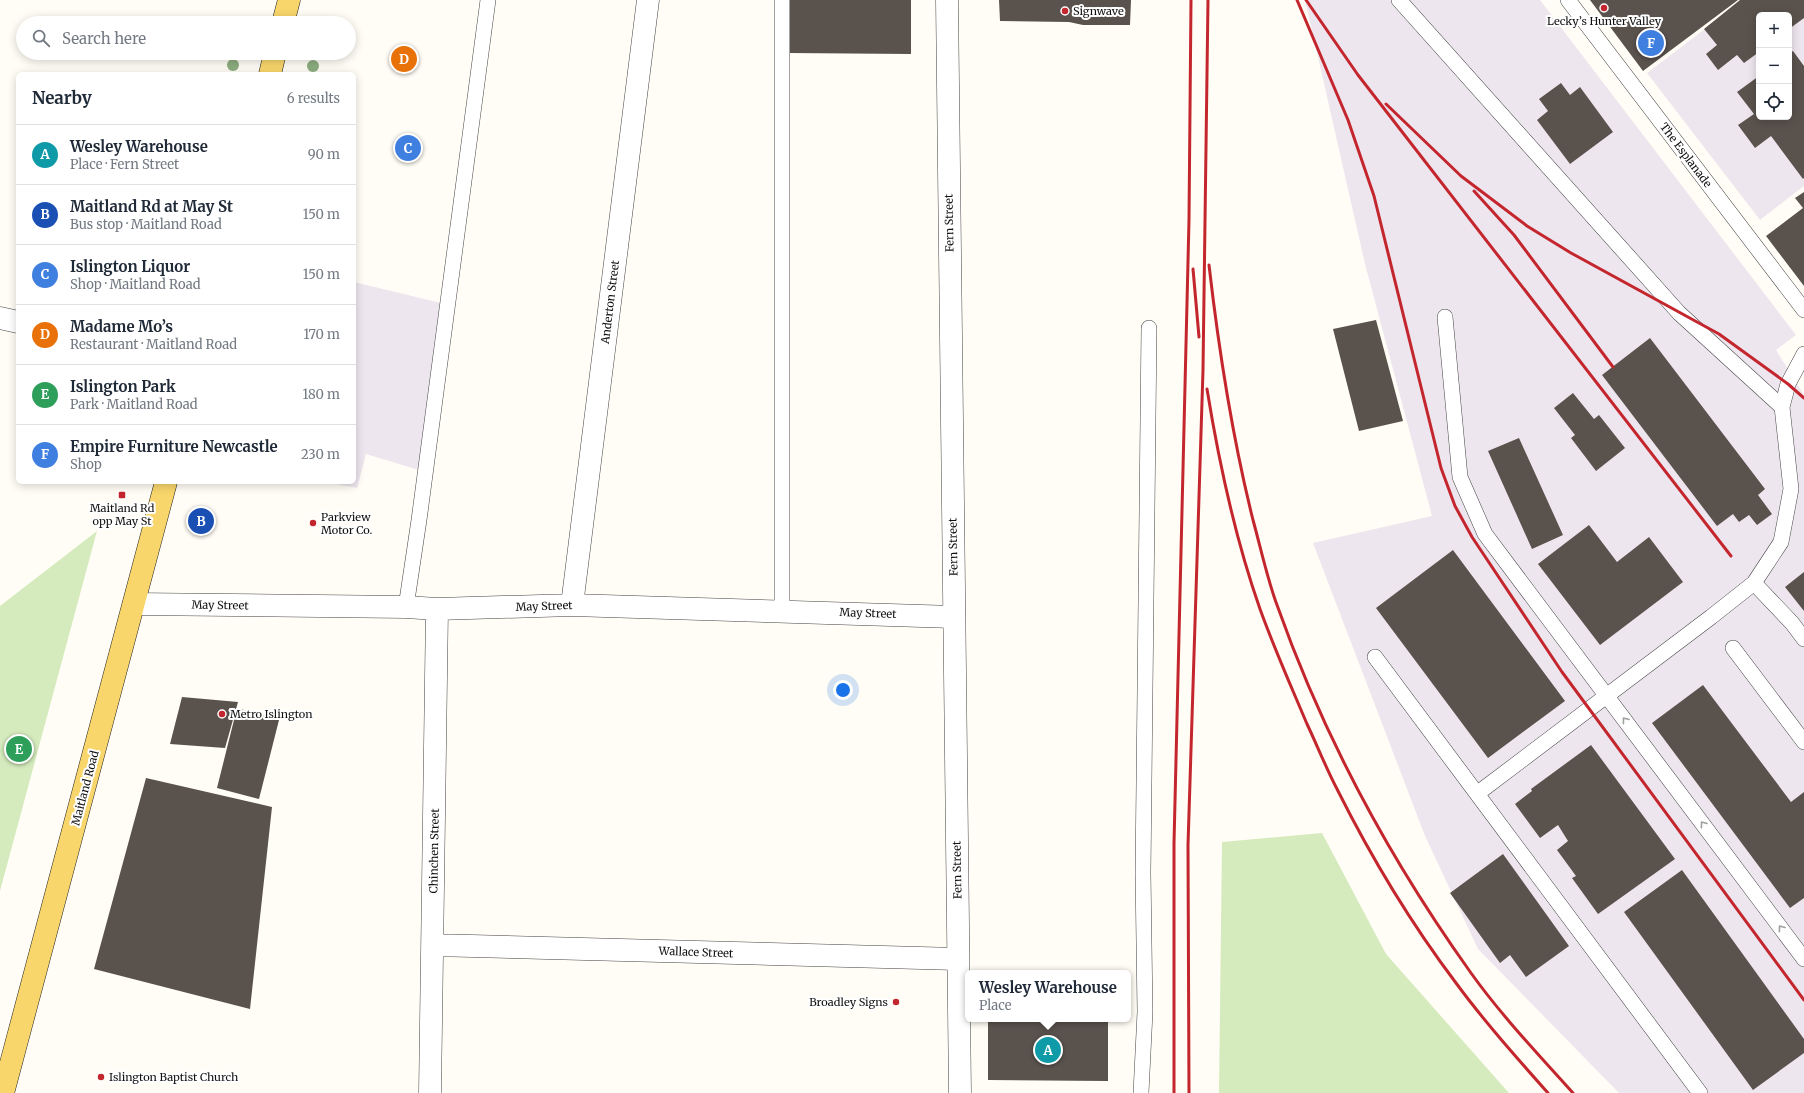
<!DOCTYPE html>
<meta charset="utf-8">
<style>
:root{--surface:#fff;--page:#f6f6f7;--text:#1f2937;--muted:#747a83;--line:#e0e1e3;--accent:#d93025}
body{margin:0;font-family:Merriweather,serif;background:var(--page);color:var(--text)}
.controls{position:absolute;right:12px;top:12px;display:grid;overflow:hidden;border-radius:6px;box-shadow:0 2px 10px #0003}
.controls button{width:36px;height:36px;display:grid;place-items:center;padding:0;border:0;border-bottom:1px solid var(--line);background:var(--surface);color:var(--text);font:20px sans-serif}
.you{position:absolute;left:843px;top:690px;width:14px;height:14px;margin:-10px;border:3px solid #fff;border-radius:50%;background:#1a73e8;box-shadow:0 0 0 6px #1a73e833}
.badge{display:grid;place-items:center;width:26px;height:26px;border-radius:50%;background:var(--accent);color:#fff;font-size:13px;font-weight:700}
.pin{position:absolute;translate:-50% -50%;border:2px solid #fff;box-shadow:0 1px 4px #0006}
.popup{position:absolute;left:965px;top:970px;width:166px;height:52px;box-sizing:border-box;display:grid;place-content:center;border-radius:6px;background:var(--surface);filter:drop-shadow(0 1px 3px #0005);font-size:13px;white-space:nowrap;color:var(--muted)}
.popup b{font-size:15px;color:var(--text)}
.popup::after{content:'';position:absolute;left:50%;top:100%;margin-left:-8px;border:8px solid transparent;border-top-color:var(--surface)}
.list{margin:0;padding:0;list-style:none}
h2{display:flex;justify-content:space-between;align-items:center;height:52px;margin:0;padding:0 16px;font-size:17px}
h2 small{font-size:13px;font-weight:400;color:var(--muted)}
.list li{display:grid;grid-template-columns:26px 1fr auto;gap:12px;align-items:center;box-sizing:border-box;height:60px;padding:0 16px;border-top:1px solid var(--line)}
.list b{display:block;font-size:15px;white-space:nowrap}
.list p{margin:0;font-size:13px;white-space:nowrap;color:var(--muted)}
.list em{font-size:13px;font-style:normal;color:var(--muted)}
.icon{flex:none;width:22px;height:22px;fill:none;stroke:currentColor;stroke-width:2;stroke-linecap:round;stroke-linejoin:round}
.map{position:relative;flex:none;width:1804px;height:1093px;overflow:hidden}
.search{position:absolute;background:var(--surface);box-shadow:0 2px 10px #0003;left:16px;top:16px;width:340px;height:44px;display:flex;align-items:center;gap:10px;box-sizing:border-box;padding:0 14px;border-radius:22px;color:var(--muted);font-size:15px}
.panel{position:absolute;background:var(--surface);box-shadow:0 2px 10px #0003;left:16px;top:72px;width:340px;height:412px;border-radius:6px}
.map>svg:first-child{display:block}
.industrial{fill:#eee6ef;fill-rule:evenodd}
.green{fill:#d5ebbd}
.building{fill:#5a524d}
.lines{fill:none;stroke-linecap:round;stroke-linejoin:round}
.service-casing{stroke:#444;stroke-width:16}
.minor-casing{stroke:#444;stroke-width:23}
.primary-casing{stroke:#222;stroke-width:23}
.service{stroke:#fff;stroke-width:15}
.minor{stroke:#fff;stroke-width:22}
.primary{stroke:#f9d66b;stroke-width:22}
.rail{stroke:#c4262e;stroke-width:3}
.tree{fill:#8dad7f}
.oneway{stroke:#a0a0a0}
.poi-dot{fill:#c4262e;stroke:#fff;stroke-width:1.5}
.labels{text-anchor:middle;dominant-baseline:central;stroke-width:4;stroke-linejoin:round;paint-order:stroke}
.poi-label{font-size:11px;fill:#111;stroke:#fff;text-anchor:start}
.street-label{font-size:11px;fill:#111;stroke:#fff}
</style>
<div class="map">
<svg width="1804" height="1093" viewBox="0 0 1804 1093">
<rect width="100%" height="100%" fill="#fffdf5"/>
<path class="industrial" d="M1305,0H1540L1796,335L1776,350L1804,395V1093H1619L1478,949L1425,836L1313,543L1432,516L1365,264Z
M1743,0H1804V186L1760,220L1647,73ZM1759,15H1789V117H1759Z
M354,282L441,303L419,470L366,454L357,488L326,482H354Z"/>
<path class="green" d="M97,531L0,891V606Z
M1322,833L1386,954L1509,1093H1219L1222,842Z"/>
<path class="building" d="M790,0H911V54L789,53Z
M999,0H1131L1130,25H1083L1069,22L1000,21Z
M1590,0H1738L1643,71Z
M1740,0H1804V18L1789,29V15H1759V52L1744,63L1737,55L1718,70L1706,54L1717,45L1704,29Z
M1793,51L1804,66V178L1803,179L1771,136L1755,148L1738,125L1754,114L1737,92L1759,76V117H1789V53Z
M1561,83L1570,95L1580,87L1613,132L1570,164L1537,120L1548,111L1539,99Z
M1804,192V286L1766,236L1803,208L1795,198Z
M1376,320L1403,421L1359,431L1333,329Z
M1650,338L1765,489L1758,495L1772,514L1757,525L1749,515L1739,522L1733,514L1717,526L1602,375Z
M1573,393L1594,419L1599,415L1625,448L1596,471L1571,438L1575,435L1554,408Z
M1519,438L1563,535L1532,549L1488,451Z
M1589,525L1617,562L1649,537L1683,582L1600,645L1538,564Z
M1453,550L1565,701L1488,758L1376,608Z
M1804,572V611L1785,587Z
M1703,685L1791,802L1804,792V898L1790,908L1652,723Z
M182,697L238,702L225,748L170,744Z
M237,708L279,720L259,799L217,788Z
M1591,745L1675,859L1598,914L1572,878L1576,876L1557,850L1568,841L1558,825L1540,838L1515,804L1532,791L1531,789Z
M146,778L272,807L250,1009L94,969Z
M1503,854L1569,946L1526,977L1510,955L1500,963L1450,893Z
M1682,870L1804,1039V1053L1753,1090L1624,912Z
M988,1020L1108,1021V1081L988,1080Z"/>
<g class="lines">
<g class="service-casing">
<path id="service" d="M782,0V610
M1399,0L1679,313L1782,407
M1568,0L1804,310
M1445,317L1460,477L1485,534L1804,959
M1754,583L1792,623L1804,639
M406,607L419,520L488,0
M1733,648L1804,742
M1375,657L1700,1093
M1478,793L1711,617L1754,583L1781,542L1791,489L1782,407L1788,384L1804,354
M1141,1093L1145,1012L1143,873L1149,328"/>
</g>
<g class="minor-casing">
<path id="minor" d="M947,0L960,1093
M0,318L18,322
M134,604L406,607L437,609L572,605L954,617
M572,605L648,0
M433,945L958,959
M430,1093L437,609"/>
</g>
<g class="primary-casing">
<path id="primary" d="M283,23L289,0
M270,74L275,53
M3,1093L166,482"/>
</g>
<use href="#service" class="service"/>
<use href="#minor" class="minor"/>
<use href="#primary" class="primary"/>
<path class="rail" d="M1297,0L1348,120L1374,196L1441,468L1455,506L1472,537L1562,672L1804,1000
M1306,0L1358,75L1731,556
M1386,104L1461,176L1527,226L1571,253L1719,334L1788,384L1804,398
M1474,191L1514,235L1613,367
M1209,265C1219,352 1232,436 1253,520C1261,549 1267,578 1277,605C1323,735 1391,861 1471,973C1501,1015 1538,1054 1573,1093
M1193,269L1199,337
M1207,389C1219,463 1235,538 1260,609C1274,648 1291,686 1307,724C1317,745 1326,768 1337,789C1371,857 1410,922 1456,983C1484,1021 1516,1057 1548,1093
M1174,1093V843L1189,220L1191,0
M1189,1093L1188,845L1203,370L1208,0"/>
</g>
<g class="tree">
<circle cx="233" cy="65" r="6"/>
<circle cx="313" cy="66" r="6"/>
</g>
<defs><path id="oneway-chevron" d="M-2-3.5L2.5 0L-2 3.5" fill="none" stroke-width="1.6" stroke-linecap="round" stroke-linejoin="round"/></defs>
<g class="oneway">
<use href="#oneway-chevron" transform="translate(1625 720) rotate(-127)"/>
<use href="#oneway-chevron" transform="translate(1703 824) rotate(-127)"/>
<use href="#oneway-chevron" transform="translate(1781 928) rotate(-127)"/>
</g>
<g class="poi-dot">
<circle cx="1604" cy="8" r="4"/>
<circle cx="1065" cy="11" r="4"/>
<rect x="118" y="491" width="8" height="8" rx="2"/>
<circle cx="313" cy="523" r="4"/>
<circle cx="222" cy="714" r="4"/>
<circle cx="896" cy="1002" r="4"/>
<circle cx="101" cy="1077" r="4"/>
</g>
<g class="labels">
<g class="poi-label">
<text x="1073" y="11">Signwave</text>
<text x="1604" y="21" text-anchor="middle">Lecky’s Hunter Valley</text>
<text x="122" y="508" text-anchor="middle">Maitland Rd<tspan x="122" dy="13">opp May St</tspan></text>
<text x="321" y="517">Parkview<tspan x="321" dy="13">Motor Co.</tspan></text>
<text x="230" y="714">Metro Islington</text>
<text x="888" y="1002" text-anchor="end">Broadley Signs</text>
<text x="109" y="1077">Islington Baptist Church</text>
</g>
<g class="street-label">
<text transform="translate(1686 155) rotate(53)">The Esplanade</text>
<text transform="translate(949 223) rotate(-91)">Fern Street</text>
<text transform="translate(610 302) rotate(-83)">Anderton Street</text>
<text transform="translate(953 547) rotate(-91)">Fern Street</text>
<text transform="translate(220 605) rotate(1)">May Street</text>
<text transform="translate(544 606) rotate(-2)">May Street</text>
<text transform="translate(868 613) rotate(2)">May Street</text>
<text transform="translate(85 788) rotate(-75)">Maitland Road</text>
<text transform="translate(434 851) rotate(-89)">Chinchen Street</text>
<text transform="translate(957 870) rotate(-91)">Fern Street</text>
<text transform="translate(696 952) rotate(2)">Wallace Street</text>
</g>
</g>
</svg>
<div class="controls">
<button>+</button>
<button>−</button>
<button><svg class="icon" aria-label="locate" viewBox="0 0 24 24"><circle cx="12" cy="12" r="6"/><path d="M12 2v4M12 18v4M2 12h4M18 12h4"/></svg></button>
</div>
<div class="you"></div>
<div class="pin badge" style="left:1048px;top:1050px;background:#0f9aa8">A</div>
<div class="popup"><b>Wesley Warehouse</b>Place</div>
<div class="pin badge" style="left:201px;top:521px;background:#1a4fb4">B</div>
<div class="pin badge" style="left:408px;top:148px;background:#3f7fe0">C</div>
<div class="pin badge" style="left:404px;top:59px;background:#e8710a">D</div>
<div class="pin badge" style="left:19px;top:749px;background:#2e9e5b">E</div>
<div class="pin badge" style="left:1651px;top:43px;background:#3f7fe0">F</div>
<div class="search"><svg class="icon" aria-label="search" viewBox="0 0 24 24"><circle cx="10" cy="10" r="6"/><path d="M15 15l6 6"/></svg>Search here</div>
<section class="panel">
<h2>Nearby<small>6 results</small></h2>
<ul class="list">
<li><span class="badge" style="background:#0f9aa8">A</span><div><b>Wesley Warehouse</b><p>Place · Fern Street</p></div><em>90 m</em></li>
<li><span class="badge" style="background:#1a4fb4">B</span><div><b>Maitland Rd at May St</b><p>Bus stop · Maitland Road</p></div><em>150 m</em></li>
<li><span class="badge" style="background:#3f7fe0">C</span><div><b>Islington Liquor</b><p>Shop · Maitland Road</p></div><em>150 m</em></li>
<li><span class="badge" style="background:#e8710a">D</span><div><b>Madame Mo’s</b><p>Restaurant · Maitland Road</p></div><em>170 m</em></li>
<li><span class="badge" style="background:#2e9e5b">E</span><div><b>Islington Park</b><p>Park · Maitland Road</p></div><em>180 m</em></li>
<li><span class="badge" style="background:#3f7fe0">F</span><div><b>Empire Furniture Newcastle</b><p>Shop</p></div><em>230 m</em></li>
</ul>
</section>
</div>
